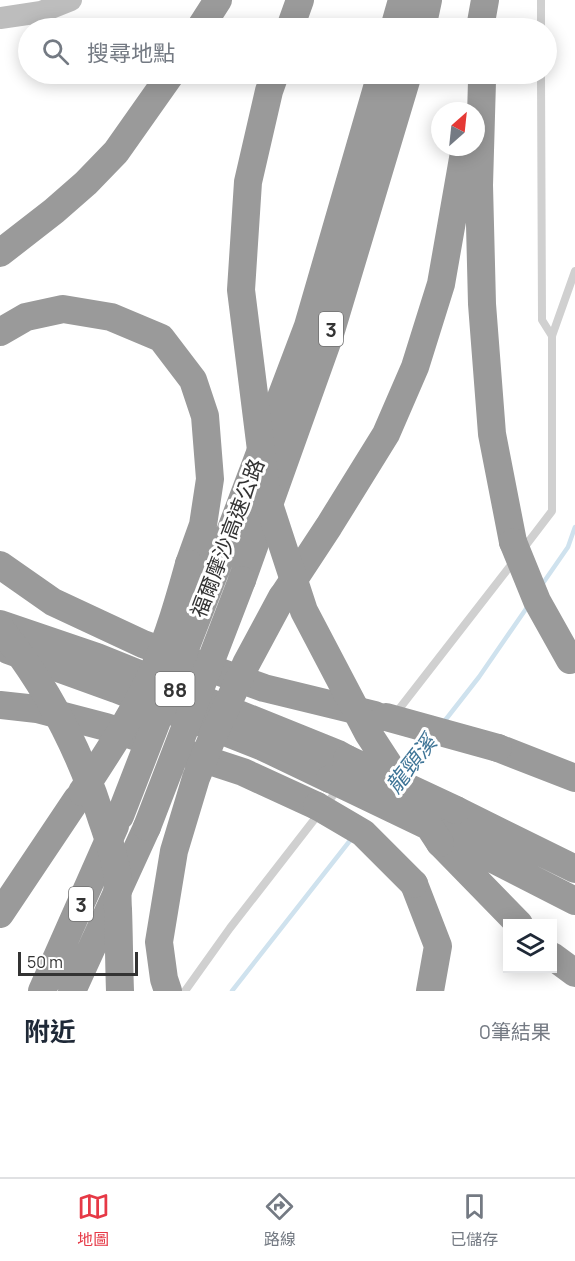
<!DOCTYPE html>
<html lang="zh-TW">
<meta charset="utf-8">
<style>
:root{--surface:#fff;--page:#f6f6f7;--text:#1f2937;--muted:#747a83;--line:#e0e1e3;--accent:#e63946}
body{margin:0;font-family:Manrope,"Noto Sans TC",sans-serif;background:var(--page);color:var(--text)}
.controls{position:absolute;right:18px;bottom:18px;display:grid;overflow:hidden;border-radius:0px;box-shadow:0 3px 15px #0003}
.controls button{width:54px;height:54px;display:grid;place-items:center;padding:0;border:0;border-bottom:2px solid var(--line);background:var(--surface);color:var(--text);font:30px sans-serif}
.compass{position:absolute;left:431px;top:102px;width:54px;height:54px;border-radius:50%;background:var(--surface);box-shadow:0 3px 15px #0003;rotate:27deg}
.scale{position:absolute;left:18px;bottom:15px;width:120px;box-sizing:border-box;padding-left:6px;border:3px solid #333;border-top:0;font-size:16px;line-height:21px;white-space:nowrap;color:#333;-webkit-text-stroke:4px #fff;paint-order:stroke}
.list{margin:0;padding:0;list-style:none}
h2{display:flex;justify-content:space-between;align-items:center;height:78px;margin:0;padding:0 24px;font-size:26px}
h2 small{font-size:20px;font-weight:400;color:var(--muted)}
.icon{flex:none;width:33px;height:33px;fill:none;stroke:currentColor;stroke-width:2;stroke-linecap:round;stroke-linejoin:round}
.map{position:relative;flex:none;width:575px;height:991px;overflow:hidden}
.search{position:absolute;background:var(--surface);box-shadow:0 3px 15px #0003;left:18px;right:18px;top:18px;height:66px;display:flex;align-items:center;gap:15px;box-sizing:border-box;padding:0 21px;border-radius:33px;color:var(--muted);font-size:22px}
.sheet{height:186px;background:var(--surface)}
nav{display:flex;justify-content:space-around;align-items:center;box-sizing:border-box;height:84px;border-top:2px solid var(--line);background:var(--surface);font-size:16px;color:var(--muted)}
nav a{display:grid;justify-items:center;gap:3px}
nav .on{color:var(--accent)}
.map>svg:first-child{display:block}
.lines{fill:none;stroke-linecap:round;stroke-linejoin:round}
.stream{stroke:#cfe2ee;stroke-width:4.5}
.lane{stroke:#d0d0d0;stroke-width:8}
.secondary{stroke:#bdbdbd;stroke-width:22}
.highway{stroke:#9a9a9a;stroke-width:28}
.highway-bridge{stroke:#9a9a9a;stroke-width:28}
.labels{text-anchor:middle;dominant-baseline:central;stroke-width:6;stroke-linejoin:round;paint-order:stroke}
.shield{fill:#fff;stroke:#707070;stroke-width:1.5}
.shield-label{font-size:20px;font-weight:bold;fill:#333}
.street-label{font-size:21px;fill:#333;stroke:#fff}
.water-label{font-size:22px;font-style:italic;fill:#3f7597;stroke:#fff}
</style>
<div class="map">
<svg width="575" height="991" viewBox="0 0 575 991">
<rect width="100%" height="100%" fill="#fff"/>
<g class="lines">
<path class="stream" d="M541,586L568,547L575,527
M443,723L479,677L528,606
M404,772L430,739
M232,991L352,838"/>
<path class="lane" d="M541,0V28
M541,74L542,320L552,336
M523,549L552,511V336L575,271
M396,713L514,561
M185,991L230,928L338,789"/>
<path class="secondary" d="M0,18L41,12L71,0"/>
<path class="highway" d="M200,28L218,0
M290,28L300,0
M394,28L402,0
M422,28L428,0
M480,28L485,0
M481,74L482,81L479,185L482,304L492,434L513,542
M0,253L54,211L86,183L116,152L171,74
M0,332L26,317L63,309L111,317L161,338L193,380L205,416L210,479L203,525L189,564
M0,565L53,602L143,644L264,688L375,715
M216,569L308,326L381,74
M242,580L330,334L408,74
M283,596L329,526L386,434L415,367L441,284L465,147
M0,624L97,657L338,754L347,759
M8,650L116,689L263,747L330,779
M0,705L37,709L106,727L143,739
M498,748L575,778
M182,752L243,772L317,806
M456,810L575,869
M438,831L575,901
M440,843L519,924
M414,884L438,946L430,991
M0,914L77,799
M552,956L575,973
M42,991L115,826
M72,991L147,827"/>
<path class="highway-bridge" d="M275,74L269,91L248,182L241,290L267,498L304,611L368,733L440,843
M513,542L537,601L570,660
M0,628C46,685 80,750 102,820C108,837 114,855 117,873C118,884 117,897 118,909C119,936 119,964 120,991
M386,717L498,748
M347,759L456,810
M330,779L428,826
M82,792C108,752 135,712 154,669C169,635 179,600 189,564
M317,806L363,833L414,884
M120,816L216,569
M147,827L242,580
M168,991L164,979L159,942L174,851L196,778L213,736L246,664L282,597"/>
</g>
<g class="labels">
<g class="shield">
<rect x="319" y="312" width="24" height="34" rx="4.5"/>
<rect x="155.5" y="672" width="39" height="34" rx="4.5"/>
<rect x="69" y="887" width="24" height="34" rx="4.5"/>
</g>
<g class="shield-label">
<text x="331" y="329">3</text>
<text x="175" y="689">88</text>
<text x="81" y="904">3</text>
</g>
<g class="street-label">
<text transform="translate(227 538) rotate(-69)">福爾摩沙高速公路</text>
</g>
<g class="water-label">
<text transform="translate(411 764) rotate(-52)">龍頸溪</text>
</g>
</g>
</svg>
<div class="controls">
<button><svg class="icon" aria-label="layers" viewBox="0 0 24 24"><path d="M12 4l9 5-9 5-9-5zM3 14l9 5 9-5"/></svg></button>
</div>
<svg class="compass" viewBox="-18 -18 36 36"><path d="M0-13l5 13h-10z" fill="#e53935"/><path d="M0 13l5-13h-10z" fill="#747a83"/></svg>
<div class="scale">50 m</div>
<div class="search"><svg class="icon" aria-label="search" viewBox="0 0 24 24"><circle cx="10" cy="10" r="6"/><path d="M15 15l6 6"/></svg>搜尋地點</div>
</div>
<section class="sheet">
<h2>附近<small>0筆結果</small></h2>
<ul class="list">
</ul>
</section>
<nav>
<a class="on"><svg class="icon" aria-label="map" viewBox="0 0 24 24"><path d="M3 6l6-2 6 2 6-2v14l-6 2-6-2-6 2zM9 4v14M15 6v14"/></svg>地圖</a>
<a><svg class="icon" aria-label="directions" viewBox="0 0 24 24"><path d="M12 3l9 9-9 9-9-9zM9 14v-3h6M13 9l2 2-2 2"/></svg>路線</a>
<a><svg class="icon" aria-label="saved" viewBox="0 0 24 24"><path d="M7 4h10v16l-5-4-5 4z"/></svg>已儲存</a>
</nav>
